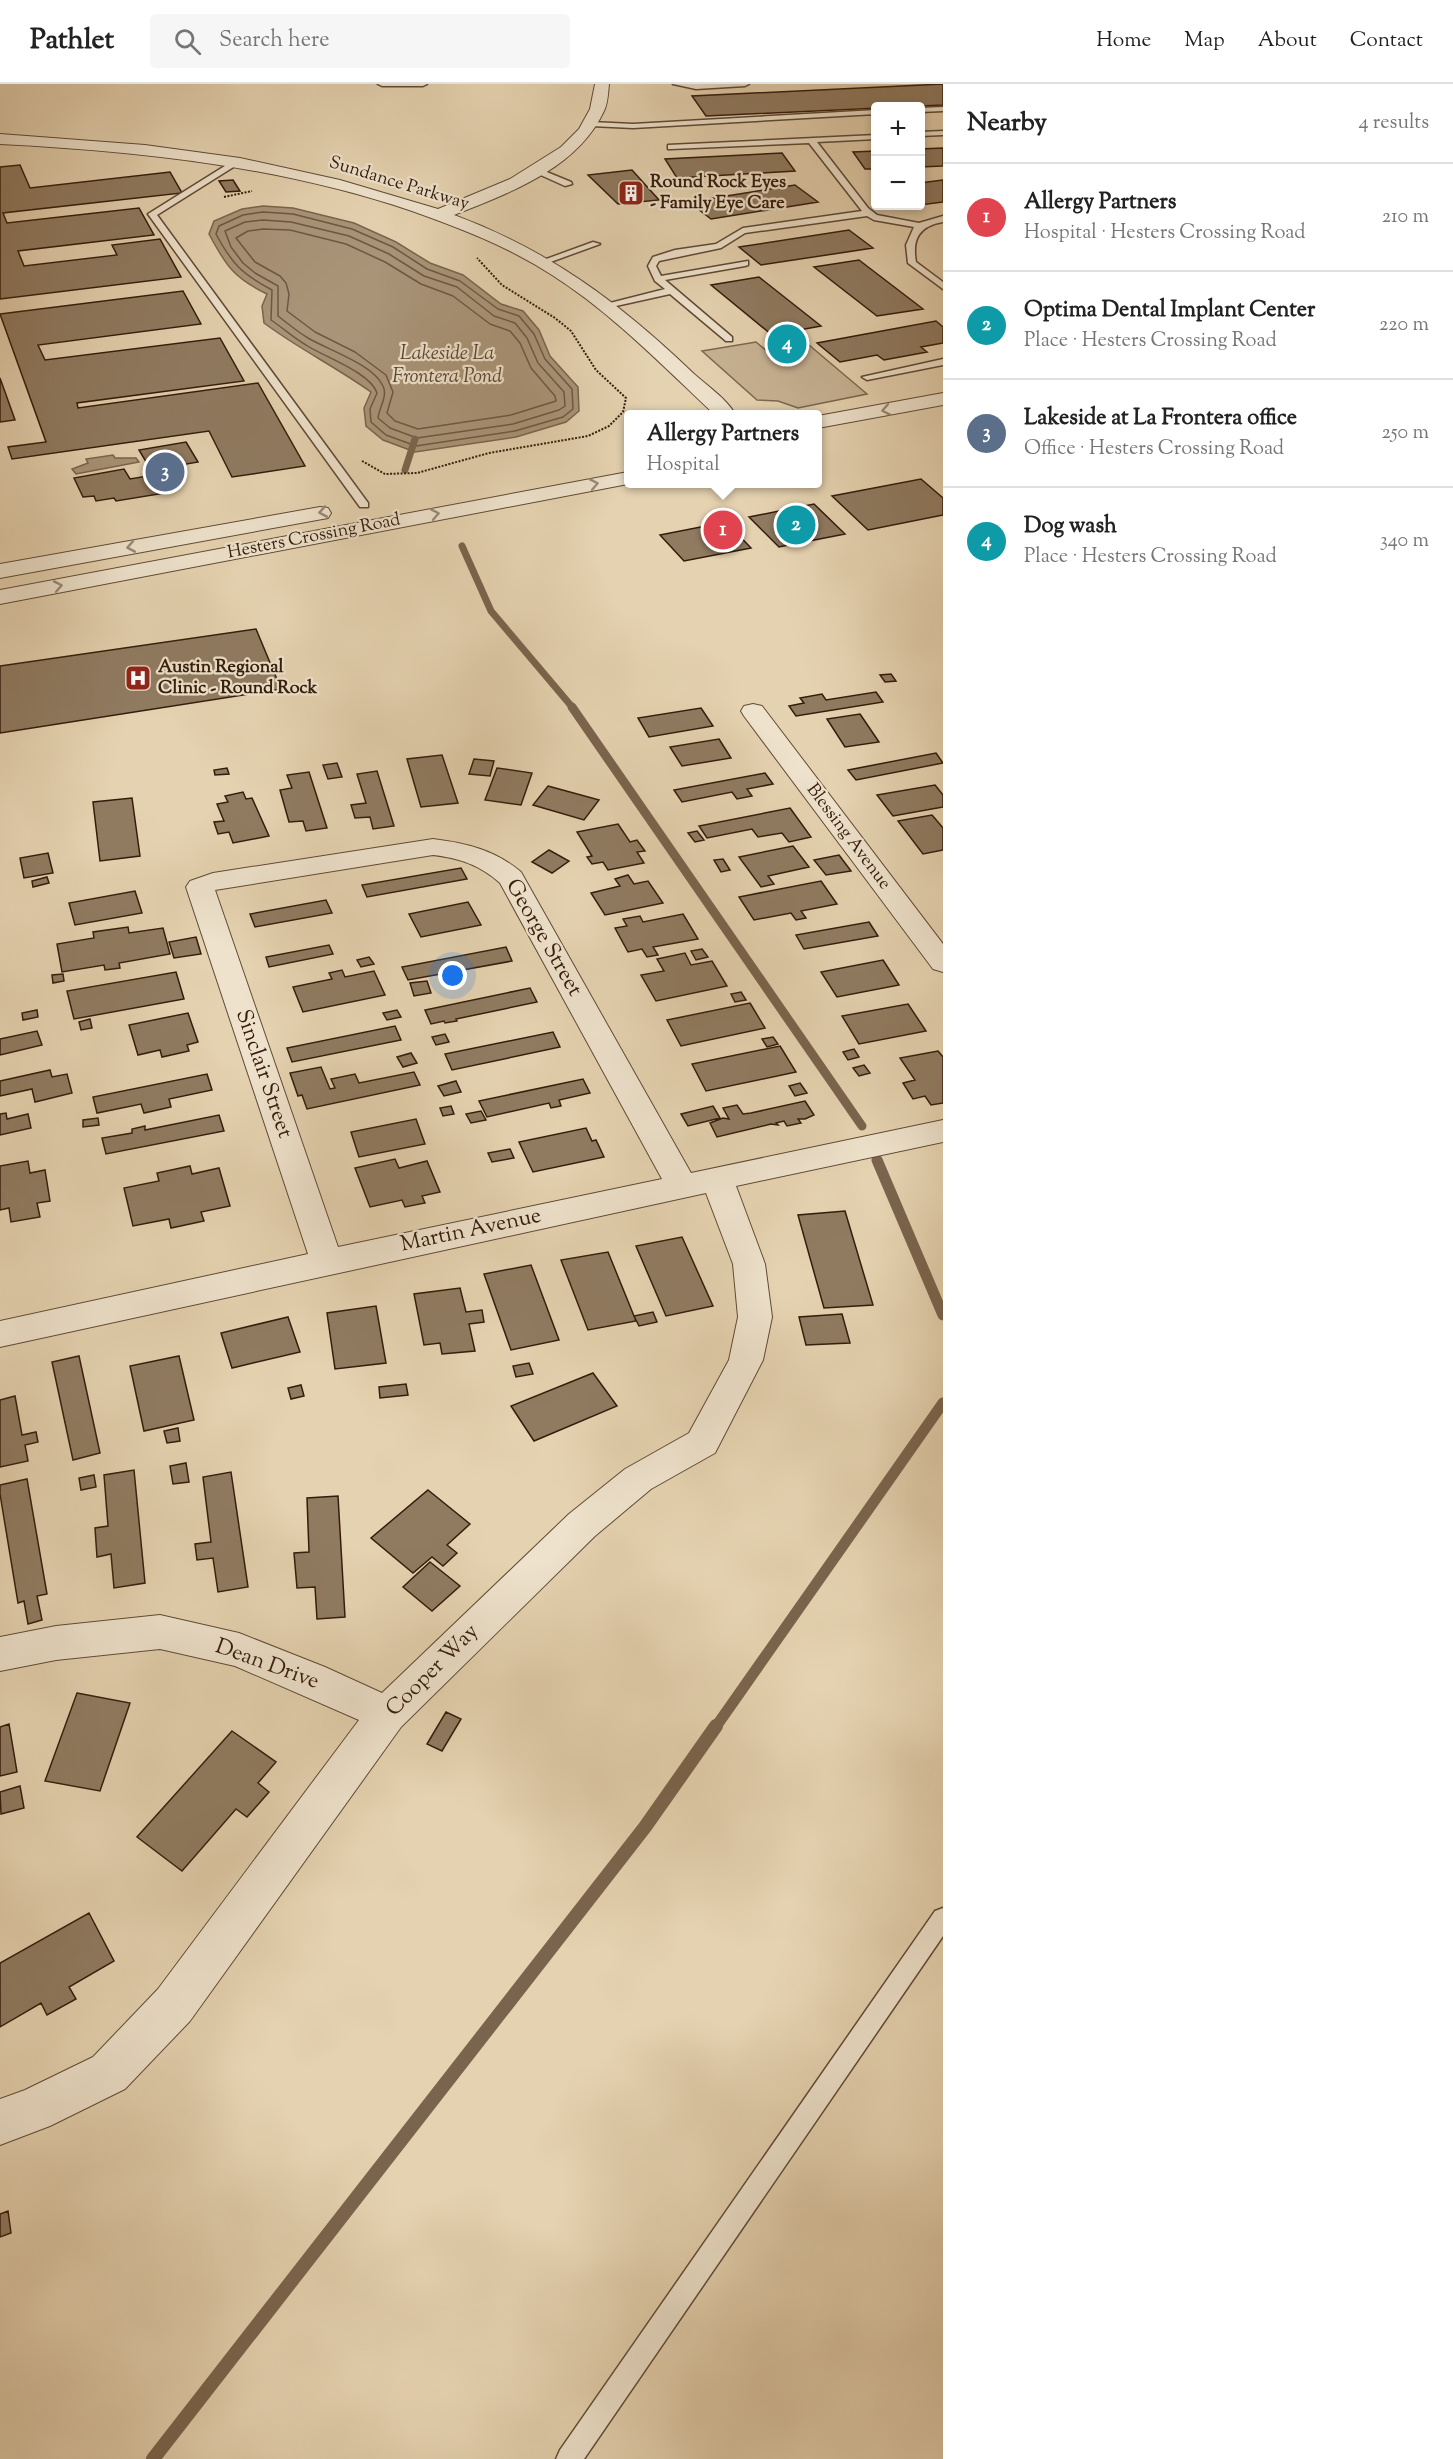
<!DOCTYPE html>
<meta charset="utf-8">
<style>
:root{--surface:#fff;--page:#f6f6f6;--text:#222;--muted:#767676;--line:#e0e0e0;--accent:#111827}
body{margin:0;font-family:"Sorts Mill Goudy",serif;background:var(--page);color:var(--text)}
.controls{position:absolute;right:18px;top:18px;display:grid;overflow:hidden;border-radius:6px;box-shadow:0 3px 9px #0003}
.controls button{width:54px;height:54px;display:grid;place-items:center;padding:0;border:0;border-bottom:2px solid var(--line);background:var(--surface);color:var(--text);font:30px sans-serif}
.you{position:absolute;left:453px;top:892px;width:21px;height:21px;margin:-15px;border:4px solid #fff;border-radius:50%;background:#1a73e8;box-shadow:0 0 0 9px #1a73e833}
.badge{display:grid;place-items:center;width:39px;height:39px;border-radius:50%;background:var(--accent);color:#fff;font-size:20px;font-weight:700}
.pin{position:absolute;translate:-50% -50%;border:3px solid #fff;box-shadow:0 2px 6px #0006}
.popup{position:absolute;left:624px;top:326px;width:198px;height:78px;box-sizing:border-box;display:grid;place-content:center;border-radius:6px;background:var(--surface);filter:drop-shadow(0 2px 4px #0005);font-size:20px;white-space:nowrap;color:var(--muted)}
.popup b{font-size:22px;color:var(--text)}
.popup::after{content:'';position:absolute;left:50%;top:100%;margin-left:-12px;border:12px solid transparent;border-top-color:var(--surface)}
.list{margin:0;padding:0;list-style:none}
h2{display:flex;justify-content:space-between;align-items:center;height:78px;margin:0;padding:0 24px;font-size:26px}
h2 small{font-size:20px;font-weight:400;color:var(--muted)}
.list li{display:grid;grid-template-columns:39px 1fr auto;gap:18px;align-items:center;box-sizing:border-box;height:108px;padding:0 24px;border-top:2px solid var(--line)}
.list b{display:block;font-size:22px;white-space:nowrap}
.list p{margin:0;font-size:20px;white-space:nowrap;color:var(--muted)}
.list em{font-size:20px;font-style:normal;color:var(--muted)}
.icon{flex:none;width:33px;height:33px;fill:none;stroke:currentColor;stroke-width:2;stroke-linecap:round;stroke-linejoin:round}
.map{position:relative;flex:none;width:943px;height:2375px;overflow:hidden}
header{display:flex;align-items:center;gap:36px;box-sizing:border-box;height:84px;padding:0 30px;background:var(--surface);border-bottom:2px solid var(--line)}
header strong{font-size:28px}
nav{display:flex;gap:33px;margin-inline-start:auto;font-size:21px}
.search{width:420px;height:54px;background:var(--page);display:flex;align-items:center;gap:15px;box-sizing:border-box;padding:0 21px;border-radius:6px;color:var(--muted);font-size:22px}
main{display:flex}
aside{flex:1;background:var(--surface)}
.map>svg:first-child{display:block}
.green{fill:#c7b394;stroke:#7e6850;stroke-width:1.5}
.water{fill:#a99478;stroke:#7a644d;stroke-width:1.5}
.lines{fill:none;stroke-linecap:round;stroke-linejoin:round}
.shore{stroke:#6e5842;stroke-width:1.5}
.stream-far3{stroke:#7a644d;stroke-width:7}
.stream-far2{stroke:#7a644d;stroke-width:9}
.stream-far1{stroke:#7a644d;stroke-width:11}
.stream{stroke:#7a644d;stroke-width:14}
.building{fill:#907b61;stroke:#341c0c;stroke-width:1.5}
.service-casing{stroke:#604a35;stroke-width:3}
.minor-casing{stroke:#604a35;stroke-width:2}
.tertiary-casing{stroke:#604a35;stroke-width:2}
.path{stroke:#341c0c;stroke-width:2;stroke-dasharray:2 1.5;stroke-linecap:butt}
.service{fill:#eee2cc;fill-rule:evenodd}
.minor{fill:#eee2cc;fill-rule:evenodd}
.tertiary{fill:#eee2cc;fill-rule:evenodd}
.oneway{stroke:#9a8976}
.labels{text-anchor:middle;dominant-baseline:central;stroke-width:4.5;stroke-linejoin:round;paint-order:stroke}
.far-poi-label{font-size:18px;font-weight:bold;fill:#341c0c;stroke:#eee2cc;text-anchor:start}
.far-street-label{font-size:18px;fill:#341c0c;stroke:#eee2cc}
.far-water-label{font-size:20px;font-style:italic;fill:#5d4632;stroke:#eee2cc}
.street-label{font-size:22px;fill:#341c0c;stroke:#eee2cc}
</style>
<header>
<strong>Pathlet</strong>
<div class="search"><svg class="icon" aria-label="search" viewBox="0 0 24 24"><circle cx="10" cy="10" r="6"/><path d="M15 15l6 6"/></svg>Search here</div>
<nav><a>Home</a><a>Map</a><a>About</a><a>Contact</a></nav>
</header>
<main>
<div class="map">
<svg width="943" height="2375" viewBox="0 0 943 2375">
<rect width="100%" height="100%" fill="#e5d2b0"/>
<filter id="stains"><feTurbulence type="fractalNoise" baseFrequency=".00333" numOctaves="4"/><feColorMatrix values="0 0 0 0 .2 0 0 0 0 .09 0 0 0 0 .02 0 0 0 .5 -.17"/></filter>
<radialGradient id="worn" r=".72"><stop offset=".6" stop-color="#630" stop-opacity="0"/><stop offset="1" stop-color="#630" stop-opacity=".3"/></radialGradient>
<path class="green" d="M756,258L768,268L809,261L867,310L798,324L778,317L757,316L702,267Z"/>
<path class="water" d="M263,122L293,124L354,139L396,158L430,179L463,191L501,220L523,227L539,246L550,272L578,303L579,327L566,338L516,353L415,368L383,356L366,342L364,324L371,308C336,283 299,265 264,239L262,222L267,210C234,194 226,182 209,150L214,137L242,125Z
M113,371L115,374H136L139,378L76,390L72,385L88,379L86,375Z"/>
<g class="lines">
<path class="shore" d="M263,128L293,130L352,145L393,163L427,185L460,197L498,225L519,232L534,250L545,275L572,305L573,325L563,333L515,347L416,362L386,351L371,338L370,325L377,309C370,288 324,273 306,261C294,254 283,244 271,236L272,206C242,190 232,180 216,150L219,142L243,131Z
M263,136L291,138L349,152L389,170L424,192L457,203L494,232L515,239L527,254L538,279L564,308L565,322L559,326L513,340L417,354L390,344L378,334C379,324 388,312 383,302C373,280 328,266 308,254C298,248 288,240 278,232V202L255,189L243,179L231,163L225,147L245,138Z
M263,145L290,146L346,160L385,178L421,200L453,212L490,240L510,247L520,259L531,284L555,312L556,317L511,331L418,345L395,337L387,329L393,308L386,291L355,268L315,248L287,227L289,210L286,199L280,192L255,178L236,154L248,147Z"/>
<path class="stream-far3" d="M405,386L415,355
M462,462L491,527L573,624"/>
<path class="stream-far2" d="M572,623L862,1042"/>
<path class="stream-far1" d="M877,1076L943,1231
M715,1644L943,1319"/>
<path class="stream" d="M153,2375L645,1743L716,1642"/>
</g>
<path class="building" d="M943,0V21L706,32L692,12Z
M943,64V82L920,83V65Z
M876,67V85H865L853,68Z
M782,69L795,87L677,94L665,75Z
M20,81L30,104L170,88L182,109L3,129L7,139L139,124L154,151L18,167L24,182L117,171L112,161L160,155L181,193L0,215V83Z
M632,86L659,116L618,120L588,91Z
M233,96L240,107L226,108L219,97Z
M943,96V118L920,121V99Z
M795,101L818,118L711,135L689,118Z
M849,146L873,164L761,181L739,163Z
M859,176L923,225L877,232L814,183Z
M759,193L821,242L772,251L711,201Z
M183,207L201,240L38,261L45,276L220,254L244,297L77,319L78,324L258,299L305,382L232,393L209,347L12,375L8,363L46,358L0,230Z
M936,237L943,243V259L921,263L927,268L884,276L877,271L840,278L817,259Z
M790,256L798,262L784,265L776,258Z
M0,294L15,336L0,338Z
M186,358L198,378L175,382L183,396L160,400L165,409L116,417L114,414L96,417L94,412L83,413L74,394L124,385L130,395L154,391L139,366Z
M921,395L943,414V431L868,446L832,412Z
M814,420L845,450L779,463L749,433Z
M726,438L751,464L684,477L660,451Z
M256,545L281,605L0,649V582Z
M891,590L896,597L885,598L880,591Z
M876,608L883,618L796,632L789,622L804,619L800,614L822,610L826,616Z
M701,624L713,642L649,653L638,634Z
M860,630L879,658L845,663L827,635Z
M719,655L731,674L682,682L670,663Z
M936,669L943,679L856,696L848,686Z
M442,671L458,719L421,723L407,675Z
M474,675L494,677L490,692L469,690Z
M337,679L342,693L328,695L323,681Z
M227,684L229,690L215,691L214,686Z
M497,684L532,689L521,721L485,716Z
M377,687L394,742L373,745L370,733L355,734L351,721L366,719L357,690Z
M309,688L327,744L306,747L303,737L289,738L280,706L292,704L287,691Z
M765,689L773,700L747,705L752,712L737,715L732,708L682,718L674,706Z
M935,701L943,711V723L893,732L877,711Z
M548,702L599,716L584,736L533,721Z
M243,708L246,715L252,714L269,752L233,759L229,748L218,750L214,738L224,737L217,720L228,718L225,712Z
M132,714L140,772L100,777L93,718Z
M790,724L811,753L789,758L782,749L758,753L752,745L707,754L699,742Z
M932,731L943,744V766L923,770L898,737Z
M618,740L630,758L637,756L645,767L637,768L644,779L608,786L603,778L592,780L587,773L592,772L577,748Z
M697,747L704,756L695,758L688,749Z
M793,762L809,783L768,792L774,800L761,803L739,773Z
M549,766L569,777L552,789L532,778Z
M48,769L53,789L24,794L20,774Z
M839,771L851,787L826,791L814,776Z
M723,775L730,786L721,788L714,776Z
M461,784L467,795L367,813L362,801Z
M628,791L634,800L648,797L663,819L605,831L591,809L620,802L615,795Z
M47,793L49,799L33,803L32,797Z
M821,797L837,820L801,827L806,834L796,836L791,829L754,836L739,813Z
M135,807L142,829L75,841L69,819Z
M326,816L332,829L255,843L250,830Z
M468,818L481,841L421,853L409,830Z
M683,830L698,855L653,863L658,871L647,873L642,865L628,868L615,844L627,842L623,835L640,832L643,838Z
M869,838L878,852L804,865L796,851Z
M128,843L129,849L163,844L170,870L119,879L120,884L105,886L104,881L62,888L57,860L94,854L93,848Z
M196,853L201,870L174,874L169,858Z
M329,861L333,870L269,883L266,873Z
M506,863L512,877L408,896L402,883Z
M702,865L708,873L696,876L691,867Z
M685,869L691,881L712,877L727,902L656,917L641,891L664,887L657,875Z
M369,873L374,880L361,883L357,876Z
M883,876L899,901L837,913L821,888Z
M342,886L345,893L374,887L385,911L303,928L293,903L332,895L329,889Z
M176,888L184,915L74,935L67,907Z
M63,890L64,897L53,899L52,891Z
M427,897L431,909L414,912L410,899Z
M530,904L537,918L456,935L457,937L445,939L444,937L431,940L425,926Z
M741,908L746,916L735,918L731,910Z
M750,919L765,944L681,962L667,936Z
M908,920L926,947L859,960L842,932Z
M37,926L38,933L23,936L22,929Z
M397,926L401,933L387,936L383,929Z
M188,929L198,958L187,961L189,967L162,973L160,966L138,971L129,941Z
M90,935L92,944L81,946L79,938Z
M395,942L401,956L292,978L287,964Z
M37,947L42,961L0,971V955Z
M553,948L560,963L452,986L445,970Z
M445,950L449,958L436,961L432,953Z
M773,953L778,960L767,963L762,955Z
M780,962L796,988L706,1007L692,980Z
M854,965L859,973L848,976L843,968Z
M938,967L943,973V1019L931,1021L925,1012L913,1015L903,999L915,996L900,974Z
M411,969L417,979L403,983L397,973Z
M864,981L870,989L859,992L853,984Z
M321,983L330,1005L335,1004L331,995L355,990L359,999L414,988L420,1001L307,1025L302,1011L298,1012L290,989Z
M50,986L52,993L67,990L72,1009L35,1018L32,1005L0,1012V997Z
M207,990L212,1006L169,1015L171,1023L144,1029L141,1020L97,1029L93,1013Z
M583,995L590,1009L559,1016L561,1022L551,1024L549,1019L487,1033L479,1017Z
M456,997L461,1008L444,1012L438,1002Z
M800,999L807,1009L795,1012L789,1002Z
M805,1017L814,1031L805,1035H798L801,1039L787,1042L784,1037L776,1039L778,1041L771,1040L717,1053L710,1039L723,1034L729,1035L723,1024L737,1021L743,1030L751,1029Z
M451,1022L454,1030L443,1032L440,1024Z
M713,1022L720,1034L688,1042L681,1030Z
M481,1027L486,1036L471,1039L466,1030Z
M6,1029L7,1035L28,1030L31,1044L0,1051V1030Z
M219,1031L224,1047L106,1070L102,1054L132,1049V1045L145,1042V1046Z
M98,1034L99,1041L83,1043V1036Z
M416,1035L425,1060L359,1073L351,1048Z
M586,1044L592,1057L596,1056L604,1073L533,1088L519,1058Z
M510,1065L514,1074L492,1078L488,1069Z
M395,1075L399,1084L427,1077L440,1108L422,1112L425,1119L405,1123L402,1116L370,1123L355,1084Z
M28,1077L30,1089L45,1086L50,1117L37,1119L40,1133L11,1138L9,1124L0,1126V1082Z
M190,1082L192,1090L219,1084L230,1122L201,1128L204,1137L171,1144L169,1135L133,1142L124,1104L159,1097L157,1089Z
M845,1127L873,1221L824,1224L798,1131Z
M682,1153L713,1222L666,1232L636,1162Z
M608,1168L636,1237L588,1246L561,1176Z
M531,1181L559,1256L511,1266L484,1190Z
M460,1204L466,1228L482,1226L484,1238L469,1240L475,1267L442,1270L440,1259L424,1261L414,1210Z
M376,1222L386,1279L335,1285L327,1229Z
M653,1228L657,1238L639,1242L634,1232Z
M842,1230L850,1259L806,1261L799,1233Z
M288,1233L300,1268L232,1284L221,1249Z
M79,1272L100,1369L73,1376L52,1278Z
M179,1272L194,1336L144,1347L130,1282Z
M529,1279L533,1290L516,1293L513,1282Z
M593,1289L617,1322L534,1357L511,1322Z
M406,1300L408,1311L380,1314L379,1303Z
M301,1301L304,1312L291,1315L288,1304Z
M15,1312L22,1351L36,1348L38,1358L25,1361L28,1377L0,1383V1316Z
M178,1344L180,1357L167,1359L164,1347Z
M186,1379L189,1398L173,1400L170,1382Z
M134,1386L145,1499L114,1504L111,1470L97,1473L95,1444L108,1442L104,1391Z
M231,1388L248,1503L218,1508L213,1474L197,1476L195,1460L211,1458L203,1393Z
M94,1391L96,1403L81,1406L79,1394Z
M27,1395L47,1510L37,1512L42,1536L28,1540L24,1517L18,1519L0,1410V1401Z
M428,1406L470,1440L447,1461L457,1469L443,1482L432,1473L413,1489L371,1454Z
M338,1412L345,1533L317,1535L315,1503L297,1504L294,1469L309,1468L307,1414Z
M430,1478L460,1502L432,1527L403,1503Z
M77,1609L130,1619L100,1707L45,1697Z
M446,1628L461,1635L442,1667L427,1660Z
M9,1640L17,1688L0,1692V1643Z
M232,1647L276,1678L258,1699L269,1708L247,1733L236,1725L182,1787L137,1753Z
M20,1702L24,1724L1,1730L0,1708Z
M89,1829L114,1877L69,1903L76,1915L47,1931L41,1919L0,1943V1879Z
M8,2127L11,2149L0,2153V2130Z"/>
<g class="lines">
<g class="service-casing">
<path id="service" d="M378,0H427L423,2H382Z
M673,0H749L745,2L696,5Z
M943,23V27L920,28V24Z
M876,26V30L633,44L591,42L587,40L591,38L633,40Z
M943,47V51L920,52V48Z
M876,51V55L817,58L868,124L877,131L919,139L943,132V138C919,142 912,155 916,178L943,198V205L908,179L906,161L914,143L874,136L867,132L745,149L721,164L659,177L656,182L661,192L748,177V181L745,182L665,196L732,253V257H726L670,210L607,224L602,221L665,205L655,197L648,182L653,173L675,166L716,160L743,144L862,127L809,59L671,65H668V61Z
M236,75L243,77L157,131L368,419V423H360L148,130Z
M537,84L571,98L572,100L565,102L534,88L533,86Z
M593,158L600,160L545,180L538,178Z
M943,275V281L867,296L862,293Z
M943,1824V1852L584,2375H556L560,2366L935,1827Z"/>
</g>
<g class="minor-casing">
<path id="minor" d="M595,0H609C608,9 608,19 604,27C577,85 509,109 454,131C549,166 620,219 693,289C706,301 727,315 735,330H714C662,281 613,230 552,191C509,163 460,144 412,127C279,82 139,67 0,60V50L145,61L240,74L340,96L438,125L510,95L561,63L579,45L590,25Z
M753,620L762,622L943,860V888L933,885L744,632L741,627L744,622Z
M433,755C466,759 495,766 521,788L691,1089L943,1036V1058L736,1102L765,1180L772,1233L763,1276L715,1369L651,1405L595,1452L401,1643L190,1937L125,2005L50,2042L0,2061V2015L25,2006L93,1973L158,1905L359,1636L235,1582L160,1565L56,1576L0,1587V1553L56,1542L160,1531L239,1549L325,1583L382,1609L569,1430L625,1385L689,1349L729,1276L738,1233L733,1180L706,1109L0,1263V1237L308,1170L186,803L190,797L213,789ZM433,771C459,774 480,781 500,799L662,1095L338,1163L215,806Z"/>
</g>
<g class="tertiary-casing">
<path id="tertiary" d="M943,309V321L818,344V332Z
M628,388V400H631H628L0,520V506Z
M320,423L328,424L331,429L328,434L0,494V480Z"/>
</g>
<path class="path" d="M224,113L252,107
M362,377L385,390L417,389L489,369L588,352L609,342L623,328L626,314L596,286L571,247L555,234L502,201L477,174"/>
<use href="#service" class="service"/>
<use href="#minor" class="minor"/>
<use href="#tertiary" class="tertiary"/>
</g>
<defs><path id="oneway-chevron" d="M-2-3.5L2.5 0L-2 3.5" fill="none" stroke-width="1.6" stroke-linecap="round" stroke-linejoin="round" transform="scale(1.5)"/></defs>
<g class="oneway">
<use href="#oneway-chevron" transform="translate(886 326) rotate(169)"/>
<use href="#oneway-chevron" transform="translate(594 400) rotate(-11)"/>
<use href="#oneway-chevron" transform="translate(323 428) rotate(170)"/>
<use href="#oneway-chevron" transform="translate(435 430) rotate(-11)"/>
<use href="#oneway-chevron" transform="translate(131 463) rotate(170)"/>
<use href="#oneway-chevron" transform="translate(58 502) rotate(-11)"/>
</g>
<defs>
<g id="building-square" transform="scale(1.35)"><rect x="-9" y="-9" width="18" height="18" rx="4" fill="#8f2418" stroke="#eee2cc"/><path d="M-4-6H4V6H1V3H-1V6H-4ZM-2.5-4.3h1.7v1.8h-1.7ZM.8-4.3h1.7v1.8H.8ZM-2.5-1h1.7V.8h-1.7ZM.8-1h1.7V.8H.8Z" fill="#fff"/></g>
<g id="hospital-square" transform="scale(1.35)"><rect x="-9" y="-9" width="18" height="18" rx="4" fill="#8f2418" stroke="#eee2cc"/><path d="M-5-5h3v3.5h4V-5h3V5h-3V1.5h-4V5h-3Z" fill="#fff"/></g>
</defs>
<g fill-rule="evenodd">
<use href="#building-square" x="631" y="109"/>
<use href="#hospital-square" x="138" y="594"/>
</g>
<g class="labels">
<g class="far-poi-label">
<text x="650" y="99">Round Rock Eyes<tspan x="650" dy="21">- Family Eye Care</tspan></text>
<text x="158" y="584">Austin Regional<tspan x="158" dy="21">Clinic - Round Rock</tspan></text>
</g>
<g class="far-street-label">
<text transform="translate(399 100) rotate(17)">Sundance Parkway</text>
<text transform="translate(314 453) rotate(-11)">Hesters Crossing Road</text>
<text transform="translate(848 753) rotate(53)">Blessing Avenue</text>
</g>
<g class="far-water-label">
<text x="447" y="270">Lakeside La<tspan x="447" dy="23">Frontera Pond</tspan></text>
</g>
<g class="street-label">
<text transform="translate(543 854) rotate(60)">George Street</text>
<text transform="translate(263 990) rotate(71)">Sinclair Street</text>
<text transform="translate(471 1147) rotate(-12)">Martin Avenue</text>
<text transform="translate(267 1581) rotate(20)">Dean Drive</text>
<text transform="translate(433 1587) rotate(-45)">Cooper Way</text>
</g>
</g>
<rect width="100%" height="100%" filter="url(#stains)"/>
<rect width="100%" height="100%" fill="url(#worn)"/>
</svg>
<div class="controls">
<button>+</button>
<button>−</button>
</div>
<div class="you"></div>
<div class="pin badge" style="left:723px;top:446px;background:#e0444e">1</div>
<div class="popup"><b>Allergy Partners</b>Hospital</div>
<div class="pin badge" style="left:796px;top:441px;background:#0f9aa8">2</div>
<div class="pin badge" style="left:165px;top:388px;background:#5c6f8a">3</div>
<div class="pin badge" style="left:787px;top:260px;background:#0f9aa8">4</div>
</div>
<aside>
<h2>Nearby<small>4 results</small></h2>
<ul class="list">
<li><span class="badge" style="background:#e0444e">1</span><div><b>Allergy Partners</b><p>Hospital · Hesters Crossing Road</p></div><em>210 m</em></li>
<li><span class="badge" style="background:#0f9aa8">2</span><div><b>Optima Dental Implant Center</b><p>Place · Hesters Crossing Road</p></div><em>220 m</em></li>
<li><span class="badge" style="background:#5c6f8a">3</span><div><b>Lakeside at La Frontera office</b><p>Office · Hesters Crossing Road</p></div><em>250 m</em></li>
<li><span class="badge" style="background:#0f9aa8">4</span><div><b>Dog wash</b><p>Place · Hesters Crossing Road</p></div><em>340 m</em></li>
</ul>
</aside>
</main>
